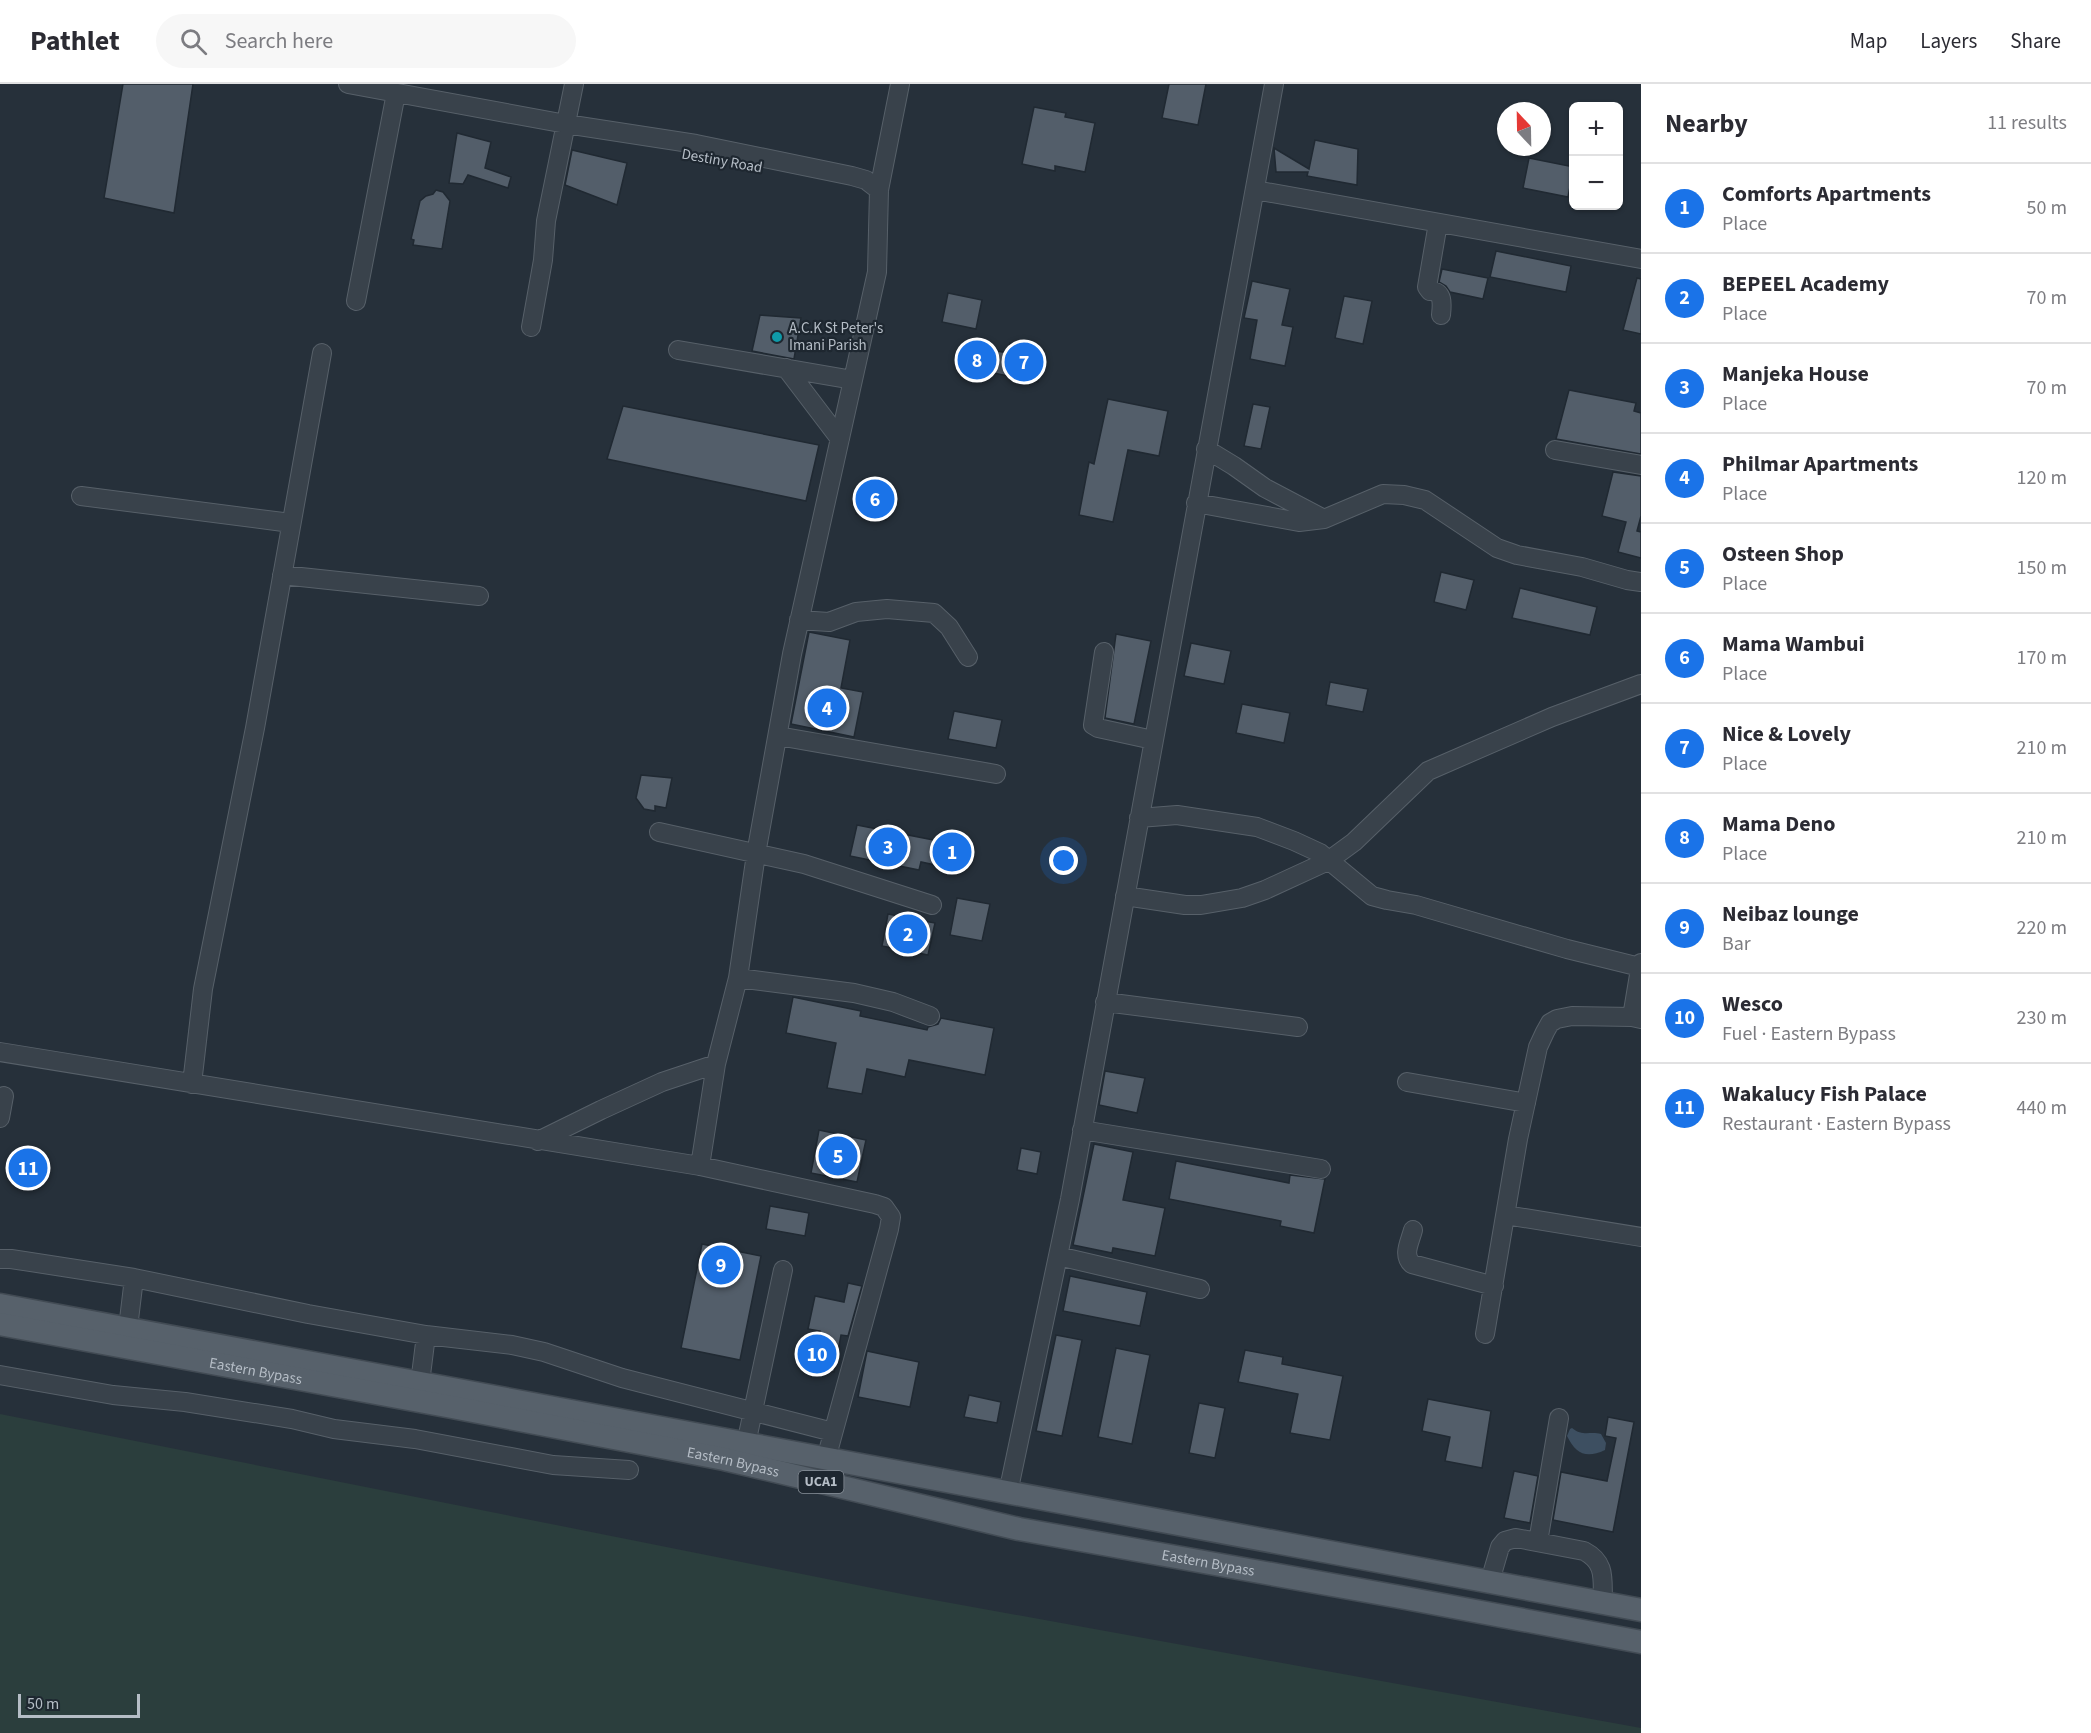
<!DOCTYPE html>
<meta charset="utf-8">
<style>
:root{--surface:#fff;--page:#f7f7f7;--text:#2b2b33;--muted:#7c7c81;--line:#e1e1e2;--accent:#1a73e8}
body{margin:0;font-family:"Source Sans 3",sans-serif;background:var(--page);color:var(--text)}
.controls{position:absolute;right:18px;top:18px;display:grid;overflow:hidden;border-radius:9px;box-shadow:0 2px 4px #0004}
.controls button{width:54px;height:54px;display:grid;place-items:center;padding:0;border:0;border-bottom:2px solid var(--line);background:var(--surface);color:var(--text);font:30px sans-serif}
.compass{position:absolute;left:1497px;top:18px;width:54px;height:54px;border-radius:50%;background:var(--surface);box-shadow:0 2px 4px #0004;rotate:338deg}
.scale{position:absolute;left:18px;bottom:15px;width:122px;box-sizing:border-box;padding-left:6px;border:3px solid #b5bdc6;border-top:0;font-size:16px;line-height:21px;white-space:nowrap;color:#b5bdc6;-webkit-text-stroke:4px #1e2730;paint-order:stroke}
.you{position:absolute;left:1064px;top:777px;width:21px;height:21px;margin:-15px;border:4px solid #fff;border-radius:50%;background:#1a73e8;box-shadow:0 0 0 9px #1a73e833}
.badge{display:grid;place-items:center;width:39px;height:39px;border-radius:50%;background:var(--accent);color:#fff;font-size:20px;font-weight:700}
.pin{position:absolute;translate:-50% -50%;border:3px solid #fff;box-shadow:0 2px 6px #0006}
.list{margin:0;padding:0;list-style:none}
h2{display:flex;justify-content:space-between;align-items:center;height:78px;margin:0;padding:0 24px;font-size:26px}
h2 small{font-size:20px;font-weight:400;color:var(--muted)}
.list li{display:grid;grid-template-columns:39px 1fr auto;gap:18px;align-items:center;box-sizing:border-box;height:90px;padding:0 24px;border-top:2px solid var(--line)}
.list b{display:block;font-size:22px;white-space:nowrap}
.list p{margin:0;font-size:20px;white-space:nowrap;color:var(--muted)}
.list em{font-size:20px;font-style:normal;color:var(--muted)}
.icon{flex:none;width:33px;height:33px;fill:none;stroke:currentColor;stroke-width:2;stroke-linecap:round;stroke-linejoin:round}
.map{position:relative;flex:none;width:1641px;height:1649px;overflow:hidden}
header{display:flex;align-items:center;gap:36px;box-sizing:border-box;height:84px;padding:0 30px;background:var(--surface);border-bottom:2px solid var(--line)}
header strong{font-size:28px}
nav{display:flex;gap:33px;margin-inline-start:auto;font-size:21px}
.search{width:420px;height:54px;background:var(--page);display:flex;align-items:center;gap:15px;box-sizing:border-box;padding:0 21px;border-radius:33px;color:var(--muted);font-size:22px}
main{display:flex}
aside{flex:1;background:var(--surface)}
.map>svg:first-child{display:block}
.green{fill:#2b3e3d}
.water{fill:#3d4f61}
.building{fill:#535e6a;stroke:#202932;stroke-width:1.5}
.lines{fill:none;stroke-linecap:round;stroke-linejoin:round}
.minor-casing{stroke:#576069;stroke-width:20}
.major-casing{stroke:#424b54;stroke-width:25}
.minor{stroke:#39424b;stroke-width:18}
.major{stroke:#57616b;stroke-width:22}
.culture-dot{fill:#0f9aa8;stroke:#1e2730;stroke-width:2}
.labels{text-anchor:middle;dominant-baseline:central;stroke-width:4.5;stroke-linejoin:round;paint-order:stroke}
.shield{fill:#1e2730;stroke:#889099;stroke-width:1.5}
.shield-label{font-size:14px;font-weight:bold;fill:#b5bdc6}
.street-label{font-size:15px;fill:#b5bdc6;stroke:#1e2730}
.poi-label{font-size:15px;fill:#b5bdc6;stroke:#1e2730;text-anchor:start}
</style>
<header>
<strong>Pathlet</strong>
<div class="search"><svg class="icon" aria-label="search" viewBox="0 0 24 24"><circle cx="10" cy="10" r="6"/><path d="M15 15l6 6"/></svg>Search here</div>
<nav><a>Map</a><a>Layers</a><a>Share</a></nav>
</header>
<main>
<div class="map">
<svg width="1641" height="1649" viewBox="0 0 1641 1649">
<rect width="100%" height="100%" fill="#26303a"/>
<path class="green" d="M0,1330L912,1512L1641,1644V1649H0Z"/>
<path class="water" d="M1572,1344C1583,1353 1590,1347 1601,1350L1606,1359L1605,1366C1586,1375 1576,1370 1567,1352L1570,1345Z"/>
<path class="building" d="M123,0H193L174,129L104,114Z
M1169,0H1206L1198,41L1162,34Z
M1034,23L1066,29L1065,33L1095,39L1085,88L1055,82V87L1022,80Z
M457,49L491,58L485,84L511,93L508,104L468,91L463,100L449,99Z
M1315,56L1358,65L1357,101L1307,92L1308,88H1276L1274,64L1309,85Z
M572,66L627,79L617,121L565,101Z
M1529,74L1574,83L1568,113L1523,104Z
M436,106L443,108L450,117L442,165L413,161L414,156L411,155L420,117L426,112L433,110Z
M1496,167L1571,182L1566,208L1490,193Z
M1442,185L1488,194L1483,215L1450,208L1446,202L1439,198Z
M1637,194L1641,195V250L1623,246Z
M1252,197L1290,205L1282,241L1293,243L1285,282L1250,275L1257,236L1244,234Z
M948,209L982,216L976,245L942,238Z
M1344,212L1372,217L1363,260L1335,254Z
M760,231L801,234L794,275L752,267Z
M1010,259L1044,266L1038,298L989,288L988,291L961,286L966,261L1008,269Z
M1569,306L1636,319L1634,327L1641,329V370L1556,355Z
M1108,315L1168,327L1159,372L1128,366L1113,438L1079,431L1089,378L1094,380Z
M1253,320L1270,323L1261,365L1244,362Z
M623,322L819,361L806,417L607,375Z
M1613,388L1641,392V432L1637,447L1641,448V474L1618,468L1626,438L1602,432Z
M863,395L893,401L886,436L856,430Z
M1441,488L1474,496L1466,526L1434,518Z
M1520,504L1597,523L1590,551L1512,534Z
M809,548L850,556L841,604L863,608L854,653L791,640Z
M1116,550L1151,557L1134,640L1105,634Z
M1191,559L1231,567L1224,600L1184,592Z
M1330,598L1368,605L1363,628L1326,621Z
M1242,620L1290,629L1284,659L1236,649Z
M954,627L1002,636L996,664L948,655Z
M641,691L672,694L666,724L655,722V727L644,725L636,714Z
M857,741L939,757L940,749L970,755L963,787L921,778L919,786L850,772Z
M957,814L990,820L982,857L950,851Z
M888,830L935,839L928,871L882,862Z
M793,913L861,927L860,932L927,946L928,943L938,940L941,934L994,944L985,991L909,976L905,993L867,985L862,1010L827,1004L836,959L786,949Z
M1105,987L1145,994L1137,1029L1099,1021Z
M819,1046L866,1056L857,1098L811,1089Z
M1094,1060L1133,1068L1123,1116L1165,1124L1155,1172L1113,1164L1112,1169L1073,1161Z
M1021,1064L1041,1068L1037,1090L1017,1086Z
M1176,1077L1289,1099L1290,1091L1325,1095L1314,1149L1280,1142L1281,1137L1169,1115Z
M770,1122L809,1129L805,1152L766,1145Z
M702,1160L761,1172L740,1276L681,1264Z
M1070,1192L1147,1208L1140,1242L1063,1227Z
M848,1199L862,1202L848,1252L841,1251L834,1288L813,1284L820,1247L808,1245L815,1212L844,1218Z
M1056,1251L1082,1256L1062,1352L1036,1347Z
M1116,1264L1150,1271L1132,1360L1098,1353Z
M1245,1266L1283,1273L1282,1280L1343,1292L1330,1356L1290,1349L1298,1310L1238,1298Z
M867,1267L919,1278L910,1323L858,1313Z
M969,1311L1001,1318L997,1339L964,1333Z
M1428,1315L1491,1327L1482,1384L1445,1377L1450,1353L1422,1347Z
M1199,1319L1225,1324L1215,1374L1189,1369Z
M1608,1333L1634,1338L1613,1448L1553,1436L1561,1388L1607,1397L1616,1354L1605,1352Z
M1514,1387L1538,1392L1530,1439L1504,1434Z"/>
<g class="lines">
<g class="minor-casing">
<path id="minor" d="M348,0L566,40L696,60L852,92L866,96L879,106
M1255,106L1641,175
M1438,139L1427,203L1430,207C1444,207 1442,221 1441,231
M356,217L396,9
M531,243L543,176L546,137L574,0
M678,266L853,296
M786,284L840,355
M1206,365L1234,382L1265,404L1324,435
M1555,366L1641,381
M81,412L291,439
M1196,419L1299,438L1324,435L1383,410L1404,411L1425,416L1497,464L1517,471L1582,483L1627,496L1641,498
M282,491L479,512
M799,536L829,538L856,528L887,525L934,529L949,543L968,573
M1104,568L1093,641L1098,644L1153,656
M778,652L996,690
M1139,734L1177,731L1257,743L1294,757L1320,769L1372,812L1387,816L1416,821L1567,865L1640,883
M659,748L804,780L932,821
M1125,812L1185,821H1201L1242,814L1265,806L1328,777L1354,758L1428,687L1552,633L1641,600
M738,894L854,909L893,918L930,932
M1105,918L1298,943
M1632,933L1641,879
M0,968L700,1082L875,1120L884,1123L891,1133L889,1145L826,1375
M1407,998L1526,1019
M192,1000L203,905L255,644L322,269
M0,1034L4,1012
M1082,1046L1321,1085
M538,1057L601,1026L662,998L716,980
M700,1082L716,980L738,894L756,770L792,570L877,188L879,106L900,0
M1506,1131L1641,1153
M1413,1146C1410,1158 1402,1171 1412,1180L1494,1202
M1058,1172L1200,1205
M0,1175H11L134,1194L308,1230L426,1251L512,1261L544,1268L622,1294L833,1348
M128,1244L134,1194
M1485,1250L1518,1055L1538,963L1545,948L1550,939L1557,935L1572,932L1632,933L1641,935
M0,1291L113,1311L185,1318L292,1335L334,1345L415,1355L553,1381L629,1386
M420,1299L426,1251
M746,1360L783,1186
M1008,1409L1070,1115L1274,0
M1538,1458L1559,1334
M1490,1497L1500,1463L1505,1457L1516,1454L1584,1467C1607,1479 1602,1496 1603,1519"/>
</g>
<g class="major-casing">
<g id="major">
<path d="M0,1221L1641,1526"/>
<path id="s1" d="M0,1240L452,1323L724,1375L1019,1445L1400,1513L1641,1558"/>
</g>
</g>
<use href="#minor" class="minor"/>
<use href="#major" class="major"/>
</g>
<circle class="culture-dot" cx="777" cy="253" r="6"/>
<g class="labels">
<rect class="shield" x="798.5" y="1387" width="45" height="22" rx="4.5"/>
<g class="shield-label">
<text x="821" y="1398">UCA1</text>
</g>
<g class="street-label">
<text transform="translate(722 77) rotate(10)">Destiny Road</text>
<text stroke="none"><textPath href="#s1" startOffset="260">Eastern Bypass</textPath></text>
<text stroke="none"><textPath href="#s1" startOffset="746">Eastern Bypass</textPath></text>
<text stroke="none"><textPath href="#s1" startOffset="1232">Eastern Bypass</textPath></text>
</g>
<g class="poi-label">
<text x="789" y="244">A.C.K St Peter's<tspan x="789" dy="17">Imani Parish</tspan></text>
</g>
</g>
</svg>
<div class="controls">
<button>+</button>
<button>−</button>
</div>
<svg class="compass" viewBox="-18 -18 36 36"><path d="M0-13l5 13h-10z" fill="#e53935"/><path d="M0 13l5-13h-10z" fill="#7c7c81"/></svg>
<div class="scale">50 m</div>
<div class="you"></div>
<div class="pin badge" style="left:952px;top:768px">1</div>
<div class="pin badge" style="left:908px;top:850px">2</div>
<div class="pin badge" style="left:888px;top:763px">3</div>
<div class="pin badge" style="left:827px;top:624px">4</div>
<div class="pin badge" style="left:838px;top:1072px">5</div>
<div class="pin badge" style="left:875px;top:415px">6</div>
<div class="pin badge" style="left:1024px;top:278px">7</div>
<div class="pin badge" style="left:977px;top:276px">8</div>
<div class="pin badge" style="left:721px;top:1181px">9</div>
<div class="pin badge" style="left:817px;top:1270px">10</div>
<div class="pin badge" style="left:28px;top:1084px">11</div>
</div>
<aside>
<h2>Nearby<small>11 results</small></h2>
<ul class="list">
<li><span class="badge">1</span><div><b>Comforts Apartments</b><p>Place</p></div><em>50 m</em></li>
<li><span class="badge">2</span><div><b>BEPEEL Academy</b><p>Place</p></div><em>70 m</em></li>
<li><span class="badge">3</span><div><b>Manjeka House</b><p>Place</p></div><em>70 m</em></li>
<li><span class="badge">4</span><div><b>Philmar Apartments</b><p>Place</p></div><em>120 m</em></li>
<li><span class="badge">5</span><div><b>Osteen Shop</b><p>Place</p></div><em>150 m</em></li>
<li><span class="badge">6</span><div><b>Mama Wambui</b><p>Place</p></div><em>170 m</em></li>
<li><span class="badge">7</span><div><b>Nice &amp; Lovely</b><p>Place</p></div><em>210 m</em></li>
<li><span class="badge">8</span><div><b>Mama Deno</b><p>Place</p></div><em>210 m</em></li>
<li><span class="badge">9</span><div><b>Neibaz lounge</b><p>Bar</p></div><em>220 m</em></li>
<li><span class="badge">10</span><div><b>Wesco</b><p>Fuel · Eastern Bypass</p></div><em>230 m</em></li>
<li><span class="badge">11</span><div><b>Wakalucy Fish Palace</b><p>Restaurant · Eastern Bypass</p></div><em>440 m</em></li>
</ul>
</aside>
</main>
